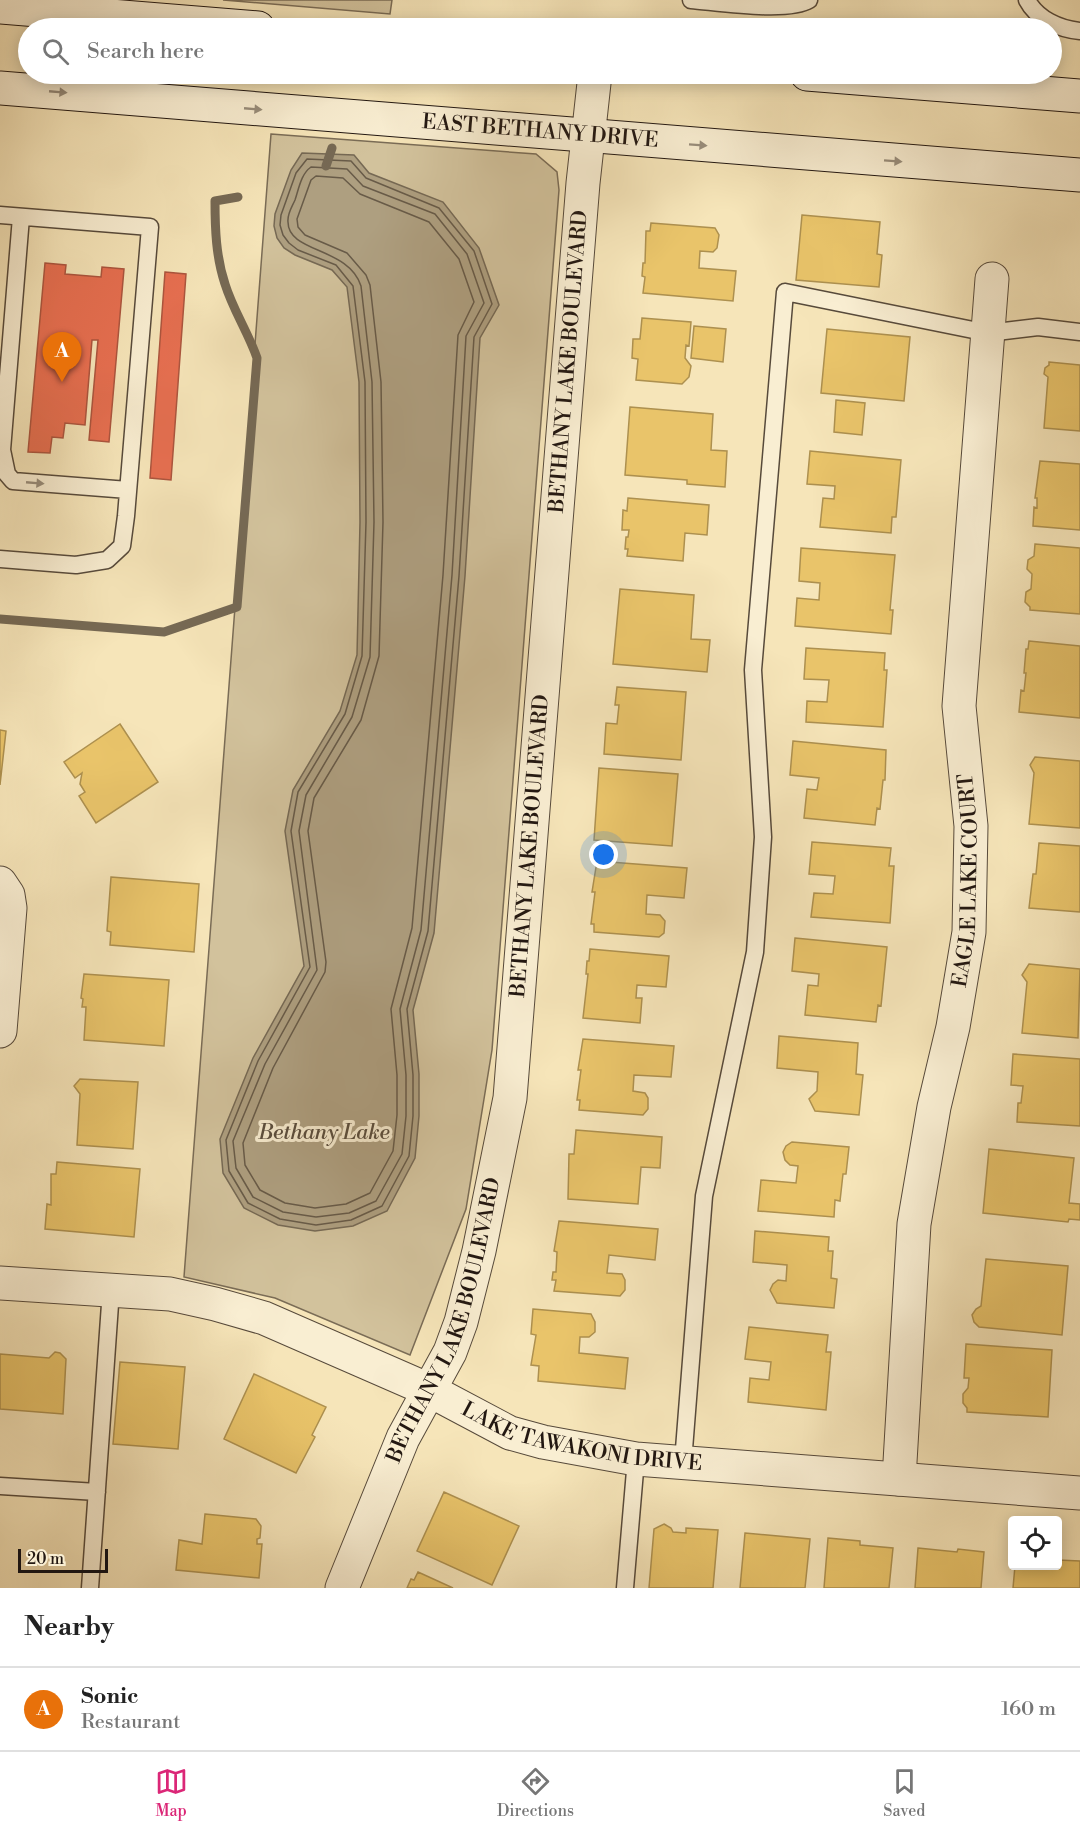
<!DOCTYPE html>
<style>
:root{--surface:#fff;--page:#f6f6f6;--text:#222;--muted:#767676;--line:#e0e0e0;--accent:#db2777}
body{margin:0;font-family:"Libre Bodoni",serif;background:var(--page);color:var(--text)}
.controls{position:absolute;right:18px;bottom:18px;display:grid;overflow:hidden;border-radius:6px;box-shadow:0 3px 15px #0003}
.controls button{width:54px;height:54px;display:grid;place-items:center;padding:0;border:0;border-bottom:2px solid var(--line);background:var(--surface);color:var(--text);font:30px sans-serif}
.scale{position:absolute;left:18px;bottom:15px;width:90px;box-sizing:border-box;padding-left:6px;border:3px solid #221711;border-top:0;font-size:16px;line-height:21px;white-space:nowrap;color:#221711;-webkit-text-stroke:4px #f9eed2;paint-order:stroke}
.you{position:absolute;left:604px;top:855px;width:21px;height:21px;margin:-15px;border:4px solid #fff;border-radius:50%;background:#1a73e8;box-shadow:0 0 0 9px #1a73e833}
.badge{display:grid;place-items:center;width:39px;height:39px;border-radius:50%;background:var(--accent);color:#fff;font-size:20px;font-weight:700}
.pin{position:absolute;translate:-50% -50px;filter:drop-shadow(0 2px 3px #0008)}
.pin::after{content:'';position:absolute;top:32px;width:21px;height:18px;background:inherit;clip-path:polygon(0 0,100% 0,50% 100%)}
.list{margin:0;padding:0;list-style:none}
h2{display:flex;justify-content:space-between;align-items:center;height:78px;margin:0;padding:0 24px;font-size:26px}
h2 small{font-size:20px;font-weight:400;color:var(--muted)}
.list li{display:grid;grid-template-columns:39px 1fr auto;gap:18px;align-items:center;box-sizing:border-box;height:84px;padding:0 24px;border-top:2px solid var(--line)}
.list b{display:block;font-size:22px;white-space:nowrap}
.list p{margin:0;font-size:20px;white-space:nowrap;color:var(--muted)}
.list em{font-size:20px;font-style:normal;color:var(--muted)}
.icon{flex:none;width:33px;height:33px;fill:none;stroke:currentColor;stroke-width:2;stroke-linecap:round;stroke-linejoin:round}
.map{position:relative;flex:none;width:1080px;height:1588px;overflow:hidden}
.search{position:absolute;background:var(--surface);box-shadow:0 3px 15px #0003;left:18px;right:18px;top:18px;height:66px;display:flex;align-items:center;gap:15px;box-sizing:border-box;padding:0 21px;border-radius:33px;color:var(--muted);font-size:22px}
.sheet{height:162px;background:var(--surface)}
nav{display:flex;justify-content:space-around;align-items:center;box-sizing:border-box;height:84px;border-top:2px solid var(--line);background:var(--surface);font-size:16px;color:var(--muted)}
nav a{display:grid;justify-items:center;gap:3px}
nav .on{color:var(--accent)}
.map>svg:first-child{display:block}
.green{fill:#d2c29c;stroke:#7a6c56;stroke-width:1.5}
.water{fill:#ae9f80;stroke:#766954;stroke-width:1.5}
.homes{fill:#e9c46a;stroke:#ad904f;stroke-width:1.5}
.shops{fill:#e76f51;stroke:#ac553e;stroke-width:1.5}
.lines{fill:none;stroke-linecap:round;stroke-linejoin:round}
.shore{stroke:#685b48;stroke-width:1.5}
.stream{stroke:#766954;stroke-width:9}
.service-casing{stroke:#574a3b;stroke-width:19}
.minor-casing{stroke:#574a3b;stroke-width:35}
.tertiary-casing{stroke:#574a3b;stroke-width:35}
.secondary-casing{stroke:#221711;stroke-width:35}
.service{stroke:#f9eed2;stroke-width:16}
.minor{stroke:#f9eed2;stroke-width:33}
.tertiary{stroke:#f9eed2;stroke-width:33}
.secondary{stroke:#f9eed2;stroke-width:33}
.oneway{fill:#988d7b}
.labels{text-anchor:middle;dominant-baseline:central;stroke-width:6;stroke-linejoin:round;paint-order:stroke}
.street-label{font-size:21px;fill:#221711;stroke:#f9eed2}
.water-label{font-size:22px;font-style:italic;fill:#5a4d3d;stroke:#f9eed2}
</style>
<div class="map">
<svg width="1080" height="1588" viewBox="0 0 1080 1588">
<rect width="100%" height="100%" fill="#f6e5b9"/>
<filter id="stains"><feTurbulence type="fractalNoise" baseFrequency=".00333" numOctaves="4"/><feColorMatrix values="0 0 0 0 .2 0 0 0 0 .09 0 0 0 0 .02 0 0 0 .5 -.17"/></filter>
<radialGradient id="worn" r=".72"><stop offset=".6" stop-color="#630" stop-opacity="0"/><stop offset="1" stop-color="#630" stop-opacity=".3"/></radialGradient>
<path class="green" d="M223,0H392L390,14Z
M271,134L536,154L557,172L559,190L492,1050L466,1209L410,1355L275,1298L184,1277Z"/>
<path class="water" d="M302,153L354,155L369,173L443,202L479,248L499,305L480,338L465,576L434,933L413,1010L419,1074V1116L415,1158L387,1211L353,1226L315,1231L278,1225L244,1208L223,1173L220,1139L253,1058L304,966L285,831L293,790L340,711L357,655L360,522L359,382L347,287L332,270L295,255L284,248L277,238L274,226L275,214L291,170Z"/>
<path class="homes" d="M802,215L880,222L877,254L882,255L879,287L796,280Z
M651,223L715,228L719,235L717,248L713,252L700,251L699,268L736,271L733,301L643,293L645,277L642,276L643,263H645L646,231H650Z
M642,318L691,322L689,346L686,345L685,358L691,366L689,377L682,384L636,380L638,359L632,358L633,339H640Z
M694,326L726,329L723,362L691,358Z
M827,329L910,337L904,401L821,393Z
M1049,362L1080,365V431L1044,428L1048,377L1044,374L1045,368L1049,365Z
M836,400L865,403L862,435L834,432Z
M630,407L713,414L711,450L727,451L725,487L687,484V480L625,475Z
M810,451L901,460L896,517H892L891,533L820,527L823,498L834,499L835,486L807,484Z
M1040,461L1080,464V530L1033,526L1034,507L1037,508V498H1035Z
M628,498L709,505L707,535L685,533L683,561L627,556L628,549H625L626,537H628L629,530H622L623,510L627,511Z
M1035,544L1080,548V614L1030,610V607L1025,602L1026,592L1031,589L1032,574L1027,569L1028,560L1034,556Z
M801,548L895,555L890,610H893L891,634L795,626L797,598L819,600L820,583L799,581Z
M620,589L694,595L691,639L710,640L707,672L613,664Z
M1029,641L1080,646V718L1019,712L1021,690L1024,691L1026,673H1024L1026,649H1028Z
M806,648L885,653L884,670H887L883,727L806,722L807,701L827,702L829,680L804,679Z
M617,687L686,692L681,760L604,754L606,723L617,724L619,705H615Z
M120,724L158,782L96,823L79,796L85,792L80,784L82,773L75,778L64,762Z
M0,730L6,731L0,785Z
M793,741L886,750L885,780H883L880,809L877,808L875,825L804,818L807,789L817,790L819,778L790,775Z
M1035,757L1080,761V828L1029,824L1034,773L1030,765Z
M599,768L678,774L672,846L594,840Z
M812,842L891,848L889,866H894L890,923L811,917L814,893L833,894L835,876L809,874Z
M1039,843L1080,846V912L1029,908L1033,874H1036Z
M597,861L687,868L684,898L647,895L646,914L660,915L665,921L664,933L659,937L594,932V924H591L595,892H592Z
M111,877L199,884L194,952L110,945L111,932L107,931Z
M795,938L887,947L881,1006L878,1005L876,1022L805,1015L808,985L818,986L819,974L792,971Z
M590,949L669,956L666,987L637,985L636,998H642L640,1023L583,1018L588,974H586L587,961H589Z
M1029,964L1080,969L1078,1038L1022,1033L1027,982L1022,975Z
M84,974L169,980L164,1046L84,1040L86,1007H82L83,999L81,998Z
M779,1036L858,1043L856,1074L863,1075L859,1115L815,1111L809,1099L817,1091L818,1072L777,1068Z
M583,1039L674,1046L671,1077L634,1075L633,1091L645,1093L648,1098V1109L643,1115L579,1110L580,1100H577L581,1070H578Z
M1013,1054L1080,1059V1126L1017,1122L1018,1103H1021L1023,1086L1011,1085Z
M80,1079L138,1082L133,1149L77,1145L80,1094L74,1086Z
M576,1130L662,1137L660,1168L641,1167L638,1204L568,1199L569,1154H574Z
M792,1142L849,1147L846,1174H843L840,1201L835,1200L834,1217L758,1211L761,1180L796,1183L798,1166L790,1165L785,1160L783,1152L786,1146Z
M989,1149L1074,1158L1069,1203L1080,1204V1220L1069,1219L1068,1222L983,1213Z
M57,1162L140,1169L134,1237L45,1229L47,1204L51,1205V1174H56Z
M559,1221L658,1229L655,1260L609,1255L607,1273L622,1274L625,1280V1290L620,1296L554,1291L556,1280H552L553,1272H556L557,1252L554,1251Z
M755,1231L829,1237L828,1251H833L831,1278L837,1279L834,1308L777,1303L770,1290L773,1284L778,1280L786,1281L787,1265L753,1262Z
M986,1259L1068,1266L1062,1335L979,1327L974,1322L972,1315L976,1309L981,1306Z
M533,1309L591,1314L595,1322V1332L589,1337H580L579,1353L628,1358L625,1389L538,1381L539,1366L531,1365L536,1335L531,1334Z
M749,1327L828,1335L826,1352H831L826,1410L748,1402L750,1378L769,1380L771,1362L745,1359Z
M966,1344L1052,1350L1048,1417L967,1412V1408L963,1403V1394L968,1388L969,1378H964Z
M55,1352L60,1353L66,1359L63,1414L0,1409V1354L49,1358Z
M120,1362L185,1367L178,1449L113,1444Z
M254,1374L326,1407L312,1435L315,1437L296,1473L224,1439Z
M444,1492L519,1526L492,1585L417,1551Z
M205,1514L256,1519L261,1526L260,1538L257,1539V1544H262L259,1578L176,1570L179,1540L202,1544Z
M664,1524L671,1528L673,1532L686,1533V1528L718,1530L713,1588H649L654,1529Z
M745,1533L810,1539L805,1588H740Z
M828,1538L860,1541V1545L893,1548L889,1588H824Z
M918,1548L957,1552L958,1549L984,1552L981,1588H915Z
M1058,1560L1080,1561V1588H1013L1015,1566H1058Z
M418,1572L453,1588H407L411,1579L414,1580Z"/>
<path class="shops" d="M45,263L66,265L65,274L101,277L102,267L124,269L109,442L89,440L98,340H92L85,425L65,423L63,438L52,437L50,453L28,452Z
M165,272L186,274L171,480L150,478Z"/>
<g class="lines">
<path class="shore" d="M307,159L351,161L366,178L439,208L474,251L492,304L474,337L459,576L428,931L407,1009L413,1075V1116L409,1156L382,1206L351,1220L316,1225L280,1219L248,1203L229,1171L226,1140L258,1061L310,967L291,831L298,792L345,714L362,656L366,522L365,382L353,286L336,265L298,250L289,243L283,235L280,225L281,215L296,173Z
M311,167L347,169L363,186L435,214L467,254L484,303L466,336L452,575L421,930L400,1009L406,1075V1116L402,1154L376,1201L349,1213L316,1217L283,1212L253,1197L236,1168L233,1141L265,1064L317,970L299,831L306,795L352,717L370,657L374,522L372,382L361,286C349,247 288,253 288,222C287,214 292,207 295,200C299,188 301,174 311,167Z
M316,176L343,178L360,194L429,222L459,259L474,302L458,335L443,575L412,928L391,1009L397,1075V1115L393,1151L370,1193L346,1204L315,1208L285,1203L260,1190L245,1165L243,1143L273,1068L325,972L326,962L308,831L314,798L361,720L379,656L383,522L381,382L370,285L366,275L347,253L305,235L298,227L297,219L311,180Z"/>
<path class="stream" d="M326,166L332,148
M0,619L164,632L237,607L257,358C248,332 233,310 225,284C216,257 215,229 215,201L238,197"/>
<g class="service-casing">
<path id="service" d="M691,0C717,2 788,13 809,0
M1027,0C1037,19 1059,29 1080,31
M0,215L150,227L126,516L122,546L107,560L76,565L0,559
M21,217L2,450L7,474L13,481L128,490
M683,1462L704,1196L755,952L763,837L753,670L785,292L988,333L1038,327L1080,332
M0,1486L97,1492
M90,1588L111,1290
M625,1588L636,1459"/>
</g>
<g class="minor-casing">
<g id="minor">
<path d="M0,883L8,895L10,908L0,1031"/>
<path id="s1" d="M0,1283L170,1294L215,1304L264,1318L429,1390L510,1433L543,1442L636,1459L1080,1493"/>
<path id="s2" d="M899,1479L914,1224L934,1107L953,1027L969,932L971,826L959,706L992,279"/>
</g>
</g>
<g class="tertiary-casing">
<g id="tertiary">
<path id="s3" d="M342,1588L403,1438L450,1352L461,1322L479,1251L510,1098L583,183L595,74"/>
</g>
</g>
<g class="secondary-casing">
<g id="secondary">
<path d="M0,7L258,28"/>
<path d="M807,74L1080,96"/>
<path id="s4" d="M0,88L1080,175"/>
</g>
</g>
<use href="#service" class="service"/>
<use href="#minor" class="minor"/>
<use href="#tertiary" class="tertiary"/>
<use href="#secondary" class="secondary"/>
</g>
<defs><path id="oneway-solid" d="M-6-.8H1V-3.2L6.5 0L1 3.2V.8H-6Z" transform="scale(1.5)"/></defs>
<g class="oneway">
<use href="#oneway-solid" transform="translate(58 92) rotate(5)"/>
<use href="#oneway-solid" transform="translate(253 109) rotate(5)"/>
<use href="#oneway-solid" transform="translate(698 145) rotate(4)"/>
<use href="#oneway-solid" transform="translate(893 161) rotate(4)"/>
<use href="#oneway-solid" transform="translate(35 483) rotate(5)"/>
</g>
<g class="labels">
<g class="street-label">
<text stroke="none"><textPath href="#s4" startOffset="542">EAST BETHANY DRIVE</textPath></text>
<text stroke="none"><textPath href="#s3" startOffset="1260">BETHANY LAKE BOULEVARD</textPath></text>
<text stroke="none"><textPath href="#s3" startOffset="774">BETHANY LAKE BOULEVARD</textPath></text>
<text stroke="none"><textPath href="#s2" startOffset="604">EAGLE LAKE COURT</textPath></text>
<text stroke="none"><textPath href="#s3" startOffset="288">BETHANY LAKE BOULEVARD</textPath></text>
<text stroke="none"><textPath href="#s1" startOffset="610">LAKE TAWAKONI DRIVE</textPath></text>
</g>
<g class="water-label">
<text x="324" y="1132">Bethany Lake</text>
</g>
</g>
<rect width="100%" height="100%" filter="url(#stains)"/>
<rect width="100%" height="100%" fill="url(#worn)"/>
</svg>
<div class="controls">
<button><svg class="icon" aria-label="locate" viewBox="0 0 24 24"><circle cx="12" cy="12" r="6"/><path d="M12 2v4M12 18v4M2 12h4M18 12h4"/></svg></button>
</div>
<div class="scale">20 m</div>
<div class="you"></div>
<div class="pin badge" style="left:62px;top:382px;background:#e8710a">A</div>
<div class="search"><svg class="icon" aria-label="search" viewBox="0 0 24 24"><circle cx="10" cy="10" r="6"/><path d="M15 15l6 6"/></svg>Search here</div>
</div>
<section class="sheet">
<h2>Nearby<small></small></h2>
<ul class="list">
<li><span class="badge" style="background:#e8710a">A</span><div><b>Sonic</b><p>Restaurant</p></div><em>160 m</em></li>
</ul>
</section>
<nav>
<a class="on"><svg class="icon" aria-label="map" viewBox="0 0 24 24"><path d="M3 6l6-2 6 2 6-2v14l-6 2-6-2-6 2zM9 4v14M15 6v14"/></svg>Map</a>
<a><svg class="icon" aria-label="directions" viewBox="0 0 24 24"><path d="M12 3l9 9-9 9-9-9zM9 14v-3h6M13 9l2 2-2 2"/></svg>Directions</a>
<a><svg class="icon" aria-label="saved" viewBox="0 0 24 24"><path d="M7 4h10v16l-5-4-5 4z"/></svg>Saved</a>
</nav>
